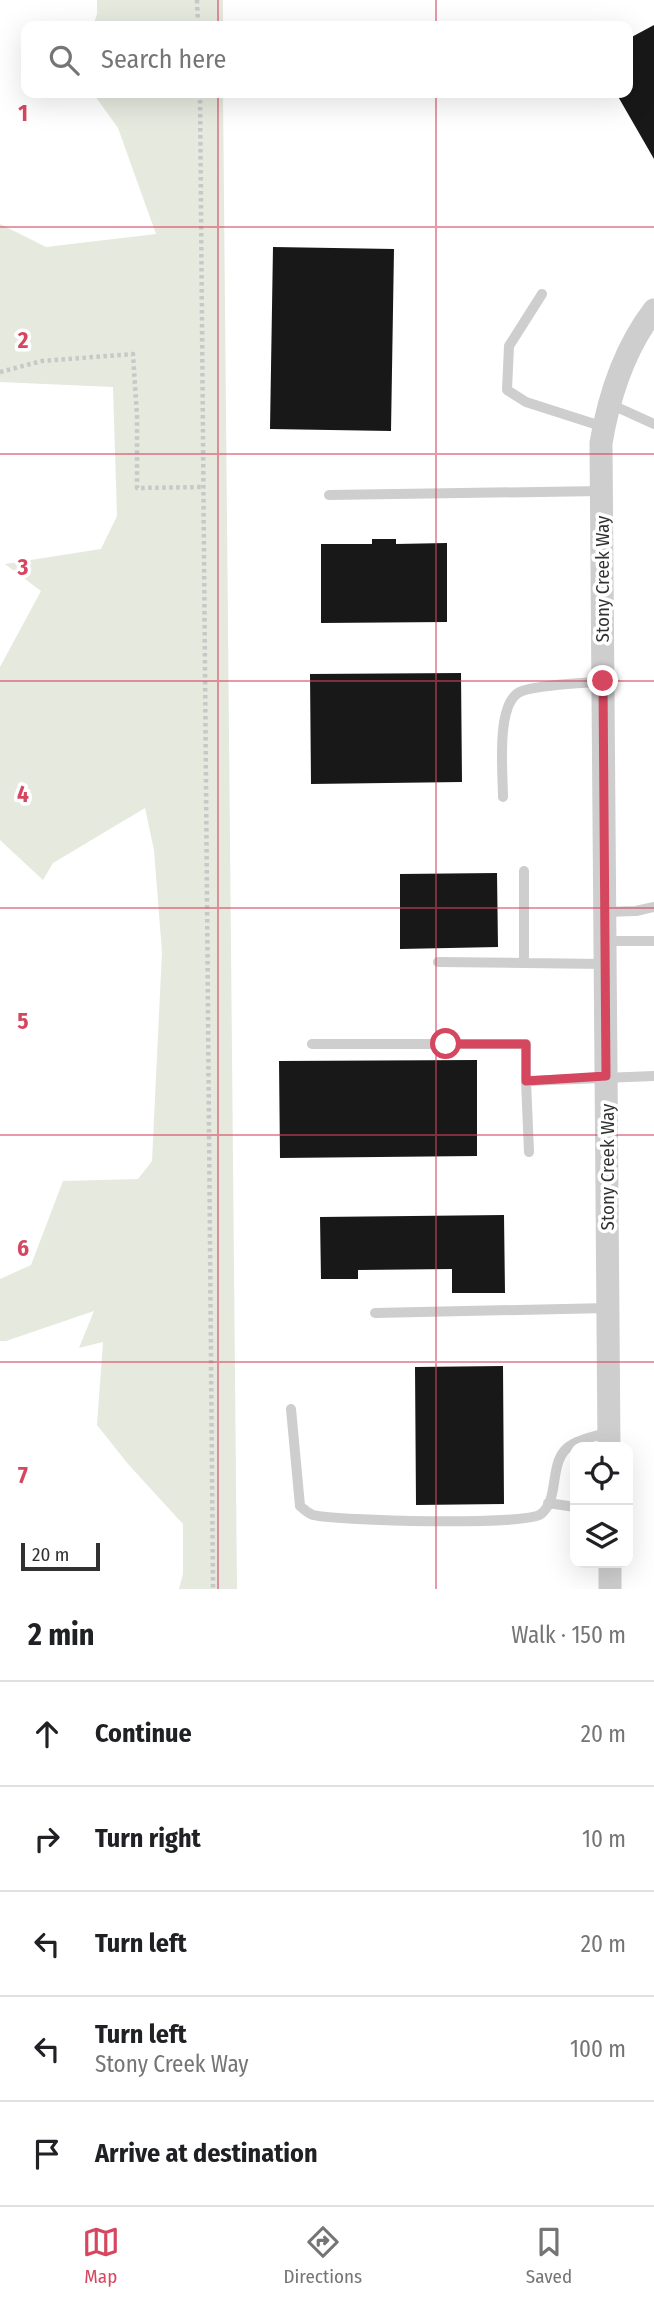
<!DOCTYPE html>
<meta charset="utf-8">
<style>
:root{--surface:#fff;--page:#f2f2f2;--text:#202124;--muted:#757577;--line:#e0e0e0;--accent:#d5465f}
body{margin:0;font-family:"Fira Sans Condensed",sans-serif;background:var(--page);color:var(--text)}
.controls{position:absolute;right:21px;bottom:21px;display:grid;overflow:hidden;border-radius:14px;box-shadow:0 7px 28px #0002}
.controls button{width:63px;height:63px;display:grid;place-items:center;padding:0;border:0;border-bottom:2px solid var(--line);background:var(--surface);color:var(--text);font:35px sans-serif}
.scale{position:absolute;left:21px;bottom:18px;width:79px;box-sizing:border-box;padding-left:7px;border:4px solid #313131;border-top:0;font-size:19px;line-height:24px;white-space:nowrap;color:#313131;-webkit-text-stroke:5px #fff;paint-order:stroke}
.stop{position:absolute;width:21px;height:21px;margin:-16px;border:5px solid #d5465f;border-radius:50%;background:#fff}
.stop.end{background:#d5465f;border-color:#fff;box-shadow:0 2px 7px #0008}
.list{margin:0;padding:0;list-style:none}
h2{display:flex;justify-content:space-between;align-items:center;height:91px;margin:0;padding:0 28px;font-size:30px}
h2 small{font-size:23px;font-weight:400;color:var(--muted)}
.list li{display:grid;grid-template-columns:46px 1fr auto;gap:21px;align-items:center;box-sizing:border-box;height:105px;padding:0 28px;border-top:2px solid var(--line)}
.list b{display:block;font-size:26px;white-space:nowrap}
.list p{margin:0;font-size:23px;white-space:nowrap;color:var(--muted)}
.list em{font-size:23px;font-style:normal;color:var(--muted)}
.icon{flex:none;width:38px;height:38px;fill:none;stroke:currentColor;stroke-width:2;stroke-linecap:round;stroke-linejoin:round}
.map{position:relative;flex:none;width:654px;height:1589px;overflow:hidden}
.search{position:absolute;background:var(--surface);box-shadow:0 7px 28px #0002;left:21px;right:21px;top:21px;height:77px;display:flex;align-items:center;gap:18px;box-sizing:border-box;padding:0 24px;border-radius:14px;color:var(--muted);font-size:26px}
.sheet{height:616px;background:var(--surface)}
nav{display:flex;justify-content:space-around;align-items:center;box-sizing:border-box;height:98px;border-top:2px solid var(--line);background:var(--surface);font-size:19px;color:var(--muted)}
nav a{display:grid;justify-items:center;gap:4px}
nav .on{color:var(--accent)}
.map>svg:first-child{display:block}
.green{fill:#e5e9de}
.building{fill:#181818}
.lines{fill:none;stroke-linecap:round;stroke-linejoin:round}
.path{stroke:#c8c8c8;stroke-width:4.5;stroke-dasharray:3.5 3.5;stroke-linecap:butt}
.service{stroke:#cecece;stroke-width:10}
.minor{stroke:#cecece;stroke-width:23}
.route{stroke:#d5465f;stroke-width:9}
.grid{fill:none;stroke:#d5465f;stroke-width:2;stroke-opacity:0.55}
.labels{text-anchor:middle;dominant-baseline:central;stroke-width:7;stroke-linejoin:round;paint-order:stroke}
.street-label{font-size:19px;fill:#313131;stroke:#fff}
.grid-label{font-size:23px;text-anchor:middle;font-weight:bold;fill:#d5465f;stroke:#fff;stroke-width:7;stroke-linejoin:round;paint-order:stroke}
</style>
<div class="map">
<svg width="654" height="1589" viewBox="0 0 654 1589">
<rect width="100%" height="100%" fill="#fff"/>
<path class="green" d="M97,0H223V26H93L97,14Z
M93,93H223L237,1589H179L183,1574V1524L128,1464L97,1425L103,1342L79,1348L94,1311L6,1341H0V1279L31,1265L63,1181L138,1179L152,1161L162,952L154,850L145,808L53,863L43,880L0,840V667L41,591L5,564L101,549L117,516L113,387L0,382V224L46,247L156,234L118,128Z"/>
<path class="building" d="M654,25V159L616,93H628V39Z
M273,247L394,249L391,431L270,429Z
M372,539H396V544L447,543V622L321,623V544H372Z
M461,673L462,782L311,784L310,674Z
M497,873L498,947L400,949V874Z
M477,1060V1156L280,1158L279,1061Z
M504,1215L505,1293H452V1269L358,1270V1279H321L320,1217Z
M503,1366L504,1504L416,1505L415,1367Z"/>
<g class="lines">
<path class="path" d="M197,0L198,26
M200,93L213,1589
M0,372L42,361L133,354L137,416V488L205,487"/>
<path class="service" d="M542,294L509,346L507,390L526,402L604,427
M610,404L654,424
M329,495L602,491
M503,797C503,773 495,700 522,691C544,684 579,684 603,681
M524,871V963L605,964
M605,912L636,911L654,907
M605,941H654
M438,962L524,963
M312,1044H526V1081L654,1076
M526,1081L529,1152
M375,1313L608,1308
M291,1409L300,1506C304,1509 307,1513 313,1515C339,1521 525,1526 541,1514C562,1497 546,1458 573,1444C583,1438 597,1436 609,1432
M548,1503L575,1507"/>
<path class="minor" d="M609,1447L601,443C609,396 624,349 654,310
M610,1563V1589"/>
</g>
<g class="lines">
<path class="route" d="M446,1044H526V1081L606,1076L603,681"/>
</g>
<path class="grid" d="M218,0V26M436,0V26M218,93V1589M436,93V1589M0,227H654M0,454H654M0,681H654M0,908H654M0,1135H654M0,1362H654"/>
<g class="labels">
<g class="street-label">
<text transform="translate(602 579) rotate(-90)">Stony Creek Way</text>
<text transform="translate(607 1167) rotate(-90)">Stony Creek Way</text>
</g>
</g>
<g class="grid-label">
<text x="23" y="121">1</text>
<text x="23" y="348">2</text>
<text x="23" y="575">3</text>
<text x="23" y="802">4</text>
<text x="23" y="1029">5</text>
<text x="23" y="1256">6</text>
<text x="23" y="1483">7</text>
</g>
</svg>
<div class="controls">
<button><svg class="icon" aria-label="locate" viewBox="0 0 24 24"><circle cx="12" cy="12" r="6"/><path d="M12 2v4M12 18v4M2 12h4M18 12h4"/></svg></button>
<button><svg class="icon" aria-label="layers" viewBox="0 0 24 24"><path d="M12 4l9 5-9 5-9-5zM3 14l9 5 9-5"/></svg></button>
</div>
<div class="scale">20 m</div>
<div class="stop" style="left:446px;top:1044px"></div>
<div class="stop end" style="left:603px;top:681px"></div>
<div class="search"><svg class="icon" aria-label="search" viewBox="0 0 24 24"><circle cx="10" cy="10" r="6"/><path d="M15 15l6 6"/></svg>Search here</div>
</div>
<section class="sheet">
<h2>2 min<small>Walk · 150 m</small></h2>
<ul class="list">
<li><svg class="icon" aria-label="ahead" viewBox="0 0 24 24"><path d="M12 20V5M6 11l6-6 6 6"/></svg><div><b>Continue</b></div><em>20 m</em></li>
<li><svg class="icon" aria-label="right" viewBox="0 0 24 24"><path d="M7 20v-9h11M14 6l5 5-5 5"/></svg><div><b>Turn right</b></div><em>10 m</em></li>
<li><svg class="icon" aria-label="left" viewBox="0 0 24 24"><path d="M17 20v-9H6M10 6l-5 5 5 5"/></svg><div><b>Turn left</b></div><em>20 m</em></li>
<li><svg class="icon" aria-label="left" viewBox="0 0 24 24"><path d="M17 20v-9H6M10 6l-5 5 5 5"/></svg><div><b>Turn left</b><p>Stony Creek Way</p></div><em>100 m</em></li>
<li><svg class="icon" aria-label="arrive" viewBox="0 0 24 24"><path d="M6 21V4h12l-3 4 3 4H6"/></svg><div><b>Arrive at destination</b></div></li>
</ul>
</section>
<nav>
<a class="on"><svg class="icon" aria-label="map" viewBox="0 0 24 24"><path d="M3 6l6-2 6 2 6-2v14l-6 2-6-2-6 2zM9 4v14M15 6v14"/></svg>Map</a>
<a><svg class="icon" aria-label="directions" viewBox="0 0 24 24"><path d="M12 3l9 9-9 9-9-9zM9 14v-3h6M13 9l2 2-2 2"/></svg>Directions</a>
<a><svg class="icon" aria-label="saved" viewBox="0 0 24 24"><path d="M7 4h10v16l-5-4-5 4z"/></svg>Saved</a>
</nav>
